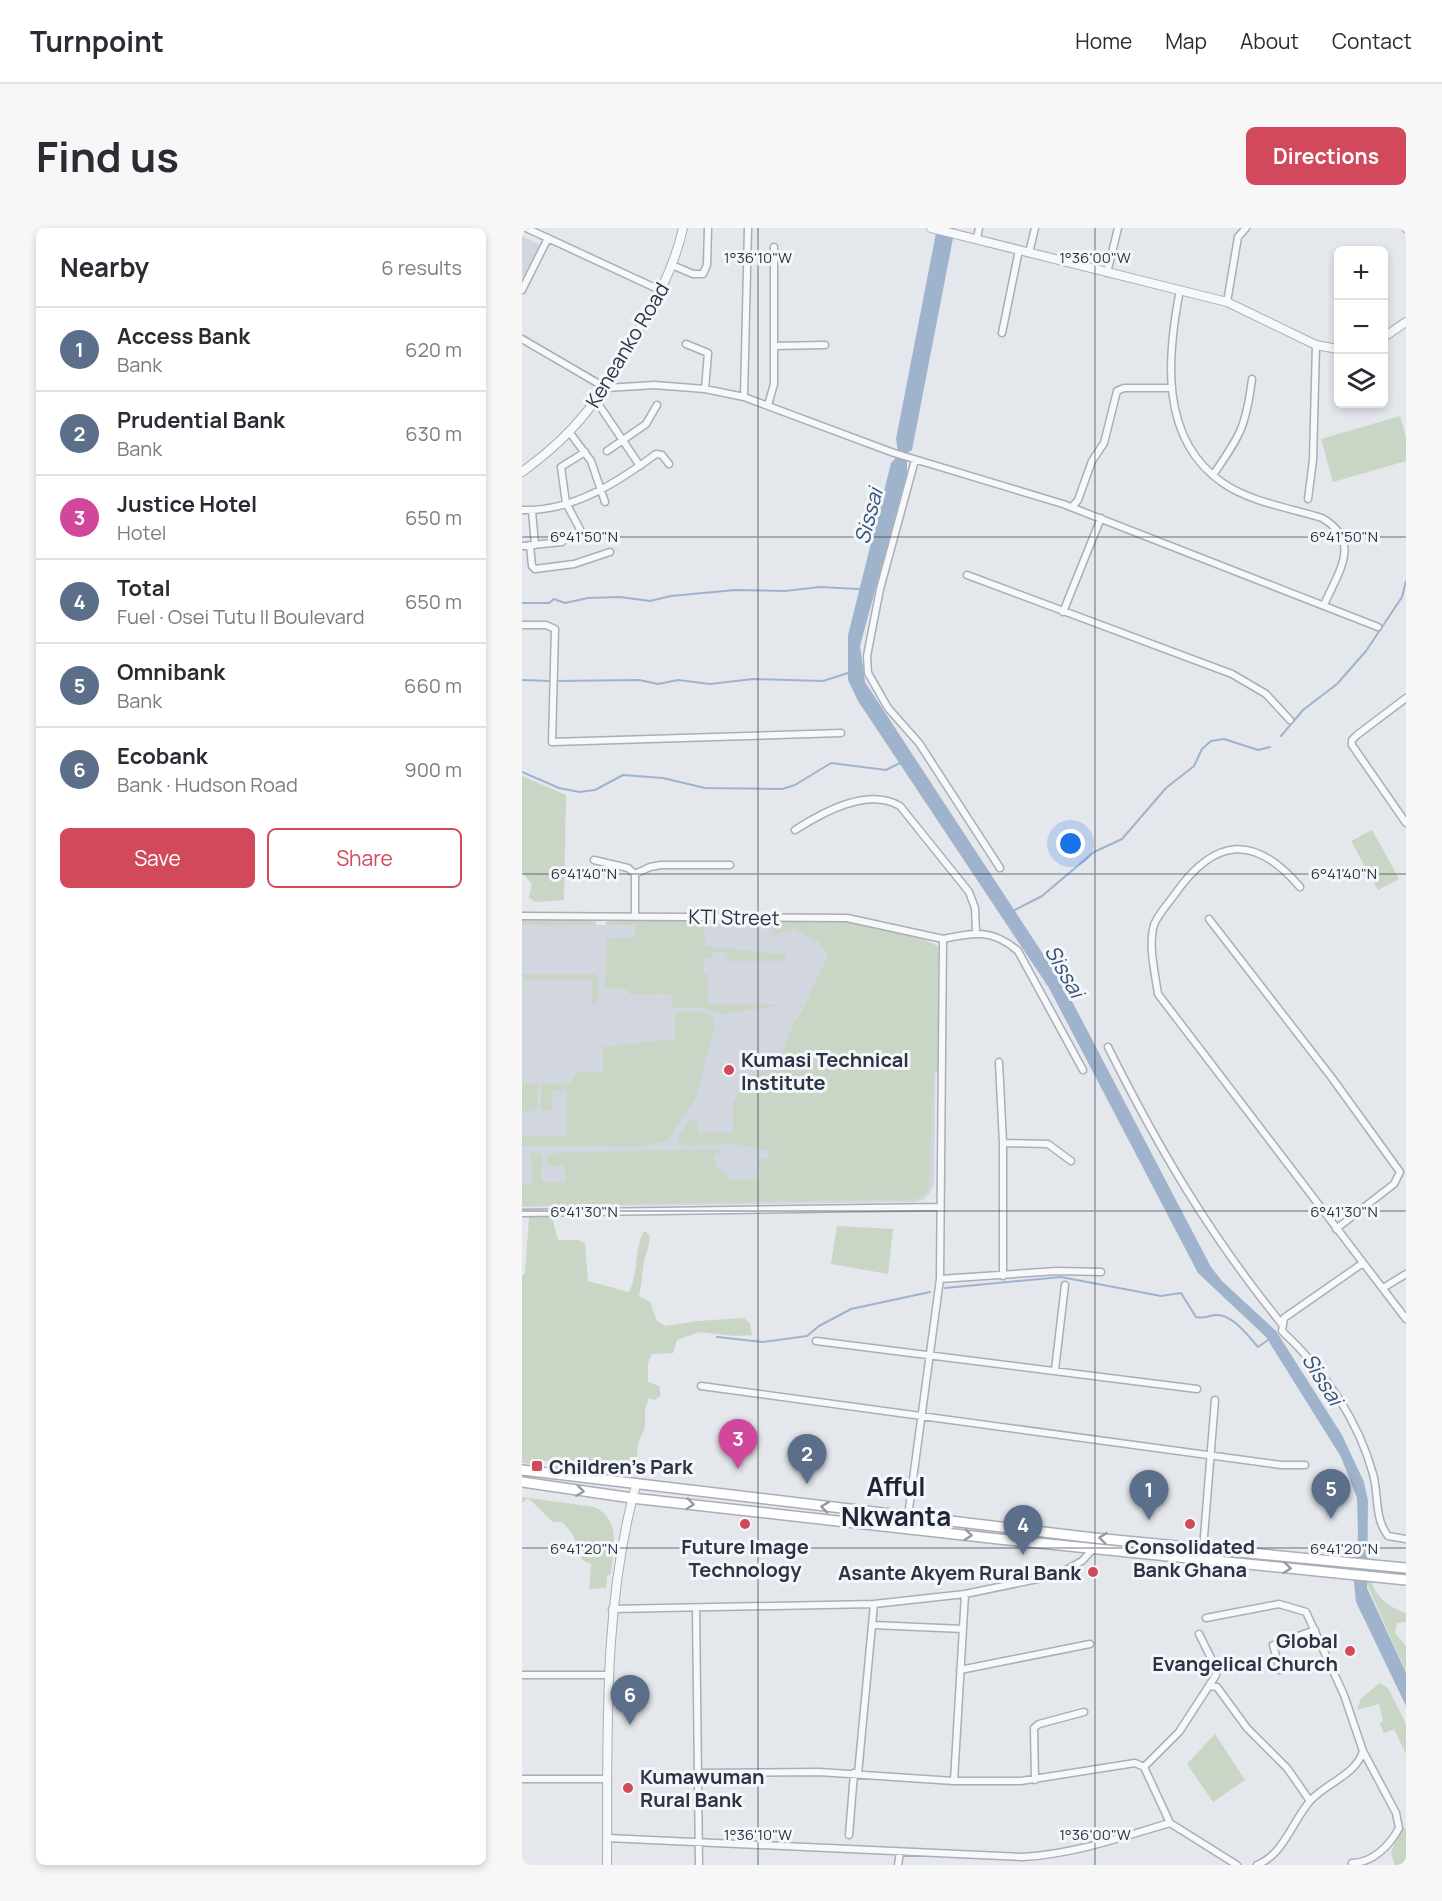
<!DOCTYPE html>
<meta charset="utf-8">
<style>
:root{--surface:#fff;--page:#f7f7f7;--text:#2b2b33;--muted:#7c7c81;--line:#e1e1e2;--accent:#d1495b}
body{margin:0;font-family:Manrope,sans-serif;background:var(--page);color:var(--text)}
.controls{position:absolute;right:18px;top:18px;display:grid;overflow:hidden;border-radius:9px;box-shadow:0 3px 9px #0003}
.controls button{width:54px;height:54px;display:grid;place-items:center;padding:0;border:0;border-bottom:2px solid var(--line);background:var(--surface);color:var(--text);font:30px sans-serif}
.you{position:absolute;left:549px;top:616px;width:21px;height:21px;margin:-15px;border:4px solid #fff;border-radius:50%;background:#1a73e8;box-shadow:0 0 0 9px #1a73e833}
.badge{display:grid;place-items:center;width:39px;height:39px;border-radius:50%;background:var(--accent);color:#fff;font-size:20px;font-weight:700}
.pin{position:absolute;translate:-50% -50px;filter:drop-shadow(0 2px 3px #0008)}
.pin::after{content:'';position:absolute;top:32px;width:21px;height:18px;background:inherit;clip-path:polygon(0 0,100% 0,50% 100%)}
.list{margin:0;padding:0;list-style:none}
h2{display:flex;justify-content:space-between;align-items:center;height:78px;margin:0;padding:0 24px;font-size:26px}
h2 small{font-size:20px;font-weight:400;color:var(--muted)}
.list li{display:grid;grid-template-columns:39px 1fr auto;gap:18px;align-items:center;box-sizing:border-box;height:84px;padding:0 24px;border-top:2px solid var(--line)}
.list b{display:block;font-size:22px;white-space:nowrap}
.list p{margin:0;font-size:20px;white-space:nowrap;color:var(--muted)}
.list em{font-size:20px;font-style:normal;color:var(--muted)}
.actions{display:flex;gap:12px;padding:18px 24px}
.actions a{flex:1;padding:14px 0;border:2px solid var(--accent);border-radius:9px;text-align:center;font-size:21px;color:var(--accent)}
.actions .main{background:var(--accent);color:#fff}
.icon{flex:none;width:33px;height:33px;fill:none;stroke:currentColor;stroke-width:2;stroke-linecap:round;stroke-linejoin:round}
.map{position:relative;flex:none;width:884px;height:1637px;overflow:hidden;border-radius:9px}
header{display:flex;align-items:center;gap:36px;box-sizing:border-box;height:84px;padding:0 30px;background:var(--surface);border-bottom:2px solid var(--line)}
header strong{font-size:28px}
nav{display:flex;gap:33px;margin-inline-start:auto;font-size:21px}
.intro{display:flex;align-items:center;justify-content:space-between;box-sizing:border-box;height:144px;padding:0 36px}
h1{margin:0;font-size:42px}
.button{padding:15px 27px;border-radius:9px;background:var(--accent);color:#fff;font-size:21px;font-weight:700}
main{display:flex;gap:36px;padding:0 36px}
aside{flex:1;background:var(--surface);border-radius:9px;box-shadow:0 3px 9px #0003}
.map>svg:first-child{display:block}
.built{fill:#d2d6de}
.green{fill:#c9d6c5}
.water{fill:#9fb4cc}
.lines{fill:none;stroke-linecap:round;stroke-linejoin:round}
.stream{stroke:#9fb4cc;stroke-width:2}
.minor-casing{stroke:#a9aeb7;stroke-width:9}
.tertiary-casing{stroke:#a9aeb7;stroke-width:10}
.secondary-casing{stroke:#a9aeb7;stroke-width:12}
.minor{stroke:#f7f8fa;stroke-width:6}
.tertiary{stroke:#f7f8fa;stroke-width:8}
.secondary{stroke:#fff;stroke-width:9}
.oneway{stroke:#959aa2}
.ticks{fill:none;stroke:#2b3445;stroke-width:1.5;stroke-opacity:0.45}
.poi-dot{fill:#d1495b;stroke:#f4f6f9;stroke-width:2}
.labels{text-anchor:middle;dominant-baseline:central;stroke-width:6;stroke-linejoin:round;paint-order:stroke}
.street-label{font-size:20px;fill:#2b3445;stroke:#f4f6f9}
.poi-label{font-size:20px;font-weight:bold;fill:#2b3445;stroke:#f4f6f9;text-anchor:start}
.water-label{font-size:21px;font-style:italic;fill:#34527a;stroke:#f4f6f9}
.district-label{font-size:26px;font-weight:bold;fill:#1d2536;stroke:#f4f6f9}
.ticks-label{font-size:15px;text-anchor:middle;fill:#2b3445;stroke:#f4f6f9;stroke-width:6;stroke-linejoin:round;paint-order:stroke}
</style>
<header>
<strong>Turnpoint</strong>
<nav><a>Home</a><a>Map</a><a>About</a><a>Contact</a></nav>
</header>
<div class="intro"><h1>Find us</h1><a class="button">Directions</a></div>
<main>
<aside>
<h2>Nearby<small>6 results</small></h2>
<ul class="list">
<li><span class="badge" style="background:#5c6f8a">1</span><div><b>Access Bank</b><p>Bank</p></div><em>620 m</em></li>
<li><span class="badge" style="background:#5c6f8a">2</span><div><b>Prudential Bank</b><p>Bank</p></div><em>630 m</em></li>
<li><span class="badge" style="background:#d1479c">3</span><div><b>Justice Hotel</b><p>Hotel</p></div><em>650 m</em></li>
<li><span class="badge" style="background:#5c6f8a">4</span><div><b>Total</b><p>Fuel · Osei Tutu II Boulevard</p></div><em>650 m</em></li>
<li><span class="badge" style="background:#5c6f8a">5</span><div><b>Omnibank</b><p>Bank</p></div><em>660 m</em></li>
<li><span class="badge" style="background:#5c6f8a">6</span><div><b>Ecobank</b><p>Bank · Hudson Road</p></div><em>900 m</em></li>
</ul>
<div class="actions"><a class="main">Save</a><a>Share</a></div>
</aside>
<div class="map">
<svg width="884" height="1637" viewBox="0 0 884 1637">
<rect width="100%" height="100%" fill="#e4e7ec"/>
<path class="built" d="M0,8L18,17L0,51Z
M0,697H305L415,728L412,956L408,965L401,972L392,974L0,979Z"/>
<path class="green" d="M878,188L884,209V233L811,254L799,211Z
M0,548L44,567L42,672L14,674L7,670L10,656L0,644Z
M850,602L877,651L856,662L829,613Z
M0,690H73L74,697H0Z
M86,691L213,694V697H182L183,718L263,727L264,733H207L204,724H190V730H181L182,746H186V776L262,777L199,786L182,780L150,779L149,766L108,767V761H83L85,711L113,710V697H83Z
M223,693L325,694L395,709L416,718V844H412L407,961L398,971L0,978V956H10L9,925L20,926L19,949L22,954H43V937L26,938V928L30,925L200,921L199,925L192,926L195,939L205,947V951H238L237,932L247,928L248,923L212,916L163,918L154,912L165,895L175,889L176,905H211V873C218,868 217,863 221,857C227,846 244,841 255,841L271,796L279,785L306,727L298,715L272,701L251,708V697H221Z
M0,746H73L77,751L76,773L70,778V751H0Z
M173,784L184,785L192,791L193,799L173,871L146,912L123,918H0V908H44L45,855H49L55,844H81V819L153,811V785Z
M0,855H16L15,883H0Z
M19,855H44V862L30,863V883L19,882Z
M7,989H30L36,1012H56L63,1015L66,1053L107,1064C117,1044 112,1020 122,1003L127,1006C129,1017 124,1023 122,1034C120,1046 120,1057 117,1068L128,1074L135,1093L143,1098L175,1093L222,1090L228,1095L230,1107L213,1108L177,1104L155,1112L151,1125L130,1126L126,1135V1154L137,1158L139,1168L133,1172L127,1170L123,1181V1200L116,1215L114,1243L97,1241L89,1249L29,1241L25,1233H22L19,1237L0,1235V1048L3,1045Z
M315,998L371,1001L366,1046L309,1036Z
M0,1269L72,1279C100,1292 91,1320 89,1346L85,1348L84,1360L67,1361L69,1336L60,1332C55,1317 53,1306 40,1294H31L6,1270L0,1275Z
M844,1354H850C853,1369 870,1381 884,1385V1394L875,1395L873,1405L884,1418V1444Z
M858,1455L866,1460L884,1496V1526L872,1501L862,1505L858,1496L861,1492L857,1476L835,1482L839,1470Z
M693,1506L723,1552L691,1574L665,1536Z
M878,1600H884V1637H873L869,1625Z"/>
<path class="water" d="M415,0H433L390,222L385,225V245L338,418L343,454L542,758L689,1039L700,1053L754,1103L820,1207L842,1254L846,1273L845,1360L884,1445V1478L834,1374L832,1354L836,1306L835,1270L819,1229L744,1109L676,1045L527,760L336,473L326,452V407L369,235C377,228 376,221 374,211Z"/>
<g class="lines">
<path class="stream" d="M0,375H27L32,371L43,375L66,370L98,369L128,373L149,368L213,362L263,363L298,359L337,361
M0,452L27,453
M35,453L117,452L136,456L156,452L188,456L231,451L301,453L326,445
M759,508L781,482L815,456L844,423L880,369L884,353
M0,544L37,560L57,564L73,562L101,547L141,550L183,560L260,561L273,557L309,535L364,542L378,535
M493,682L520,668L572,624L600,611L644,560L672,538L680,521L689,513L702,511L736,522L748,519
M423,1060L539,1049L639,1068L659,1065L674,1089C683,1091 685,1088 693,1087C710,1085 726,1108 736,1119L749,1110
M195,1109L241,1114L285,1108L297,1098L329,1081L408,1064"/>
<g class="minor-casing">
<path id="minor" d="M4,0L140,63
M884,0V1
M455,10L457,0
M507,25L513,0
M150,37L171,46H181L185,37L186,0
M585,45L596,0
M0,62L26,10
M658,62C645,128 637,211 701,255C728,274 768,280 800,290C841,314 816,344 802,377
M705,74L716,9L724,0
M480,105L497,22
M0,111L84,160L132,157L183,161L222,169L372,225L541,276L856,399
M164,116L186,125L183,161
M252,118L303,117
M222,169L226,0
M75,174L118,238
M246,177L252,156V19
M48,205L69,233L83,274
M85,223L124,196L135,177
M63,224L39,239L44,275L60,305L69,306
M393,232L358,361L345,428L346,445L366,480L397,515L478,640
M691,247C718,208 724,199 730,151
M786,271L791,232L794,117
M550,279L556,272L570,233L582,215L595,163L602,160H649
M0,282C50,284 96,254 134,226L140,227L147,236
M10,283L13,317
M8,317L10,338L13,341L52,336L88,324
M0,318L40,314
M445,347L710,446L744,466L768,492
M541,384L579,290
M0,397H24L33,401L30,514L319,505
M884,470L835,507L830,512V517L884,595
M273,602C301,584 346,559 378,578L447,664L453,680L454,704
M72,632L106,640L113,646V687
M113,646L128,639L139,637H208
M778,659C733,606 693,609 653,666C646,676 636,686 632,697C626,717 633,745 636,766L884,1091
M0,688L325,690L421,711
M687,691L810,850L878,944L872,956L814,1001
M421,711C452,704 471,701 496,723L561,842
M586,819C637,921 687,1006 759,1095
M477,834L481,915V1048
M481,915L526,916L549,933
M0,985L418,979
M841,1035L762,1090L760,1103C801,1141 836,1191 851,1246C857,1267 852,1290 866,1308L884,1311
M418,1051L535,1043L579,1044
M861,1060L884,1046
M294,1113L675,1161
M533,1142L543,1057
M179,1158L759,1237H783
M386,1288L418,1051L421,711
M681,1321L693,1172
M174,1380L177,1637
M90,1381L352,1376L443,1366L535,1347L560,1333L572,1320
M684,1390L757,1376L784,1384L822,1467L841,1523C834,1547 804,1555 788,1573C770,1594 762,1626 735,1637
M351,1397L441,1401
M438,1442L568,1416
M758,1442L751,1417L793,1402
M0,1447H88
M688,1458L695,1459L725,1500L765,1540L788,1573
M622,1539L657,1504L694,1447V1440L677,1406
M178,1545L297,1544L432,1553H499L613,1535L622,1539L648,1595L715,1637
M336,1546L352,1376
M0,1551H86
M513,1552L512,1500L517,1496L562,1484
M432,1553L443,1366
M327,1607L332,1545
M85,1610L501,1629C553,1626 599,1609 648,1595
M830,1635C851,1635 868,1617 877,1600L874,1585L841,1523
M376,1637L378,1624"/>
</g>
<g class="tertiary-casing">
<path id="tertiary" d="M409,0L705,74L794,117L816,121
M862,109L884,94
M0,244C58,202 78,169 113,108C134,73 152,40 161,0
M85,1637C86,1510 80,1381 114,1257"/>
</g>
<g class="secondary-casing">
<path id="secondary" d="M0,1242L572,1310L884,1340
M0,1254L110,1270L477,1311L884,1352"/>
</g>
<use href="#minor" class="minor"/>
<use href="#tertiary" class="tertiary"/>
<use href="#secondary" class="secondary"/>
</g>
<defs><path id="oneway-chevron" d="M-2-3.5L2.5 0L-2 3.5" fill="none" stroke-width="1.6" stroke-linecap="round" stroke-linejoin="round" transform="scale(1.5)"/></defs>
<g class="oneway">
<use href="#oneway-chevron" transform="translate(58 1263) rotate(8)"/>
<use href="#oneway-chevron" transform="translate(168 1276) rotate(6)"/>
<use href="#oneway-chevron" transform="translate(303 1279) rotate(-173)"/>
<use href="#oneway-chevron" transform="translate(446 1307) rotate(6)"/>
<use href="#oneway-chevron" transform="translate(581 1310) rotate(-174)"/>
<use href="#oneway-chevron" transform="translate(765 1340) rotate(6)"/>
</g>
<path class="ticks" d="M236,0V1637M573,0V1637M0,309H884M0,646H884M0,983H884M0,1320H884"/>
<g class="poi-dot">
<circle cx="207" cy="842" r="6"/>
<rect x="9" y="1232" width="12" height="12" rx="3"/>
<circle cx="223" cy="1296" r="6"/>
<circle cx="668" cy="1296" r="6"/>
<circle cx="571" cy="1344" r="6"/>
<circle cx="828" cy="1423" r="6"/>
<circle cx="106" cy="1560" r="6"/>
</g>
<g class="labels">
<g class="street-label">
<text transform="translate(105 117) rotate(-59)">Keneanko Road</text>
<text transform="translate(212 689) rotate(1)">KTI Street</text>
</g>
<g class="poi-label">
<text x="219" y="831">Kumasi Technical<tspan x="219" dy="23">Institute</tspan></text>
<text x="27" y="1238">Children's Park</text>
<text x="223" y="1318" text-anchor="middle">Future Image<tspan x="223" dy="23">Technology</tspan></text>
<text x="668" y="1318" text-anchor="middle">Consolidated<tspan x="668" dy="23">Bank Ghana</tspan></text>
<text x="559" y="1344" text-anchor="end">Asante Akyem Rural Bank</text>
<text x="816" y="1412" text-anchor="end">Global<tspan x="816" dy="23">Evangelical Church</tspan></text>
<text x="118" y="1548">Kumawuman<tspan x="118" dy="23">Rural Bank</tspan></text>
</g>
<g class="water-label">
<text transform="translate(346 288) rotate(-75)">Sissai</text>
<text transform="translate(543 743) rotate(60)">Sissai</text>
<text transform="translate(801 1151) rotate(58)">Sissai</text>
</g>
<g class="district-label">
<text x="374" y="1258">Afful<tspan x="374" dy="30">Nkwanta</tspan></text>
</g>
</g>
<g class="ticks-label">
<text x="236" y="35">1°36'10"W</text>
<text x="573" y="35">1°36'00"W</text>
<text x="62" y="314">6°41'50"N</text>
<text x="822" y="314">6°41'50"N</text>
<text x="62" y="651">6°41'40"N</text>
<text x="822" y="651">6°41'40"N</text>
<text x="62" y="989">6°41'30"N</text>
<text x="822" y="989">6°41'30"N</text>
<text x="62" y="1326">6°41'20"N</text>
<text x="822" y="1326">6°41'20"N</text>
<text x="236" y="1612">1°36'10"W</text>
<text x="573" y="1612">1°36'00"W</text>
</g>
</svg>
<div class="controls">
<button>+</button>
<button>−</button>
<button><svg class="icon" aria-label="layers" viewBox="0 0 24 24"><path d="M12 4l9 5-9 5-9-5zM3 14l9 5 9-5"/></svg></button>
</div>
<div class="you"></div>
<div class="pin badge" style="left:627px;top:1292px;background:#5c6f8a">1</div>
<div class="pin badge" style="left:285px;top:1256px;background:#5c6f8a">2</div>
<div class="pin badge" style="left:216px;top:1241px;background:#d1479c">3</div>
<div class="pin badge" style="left:501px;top:1327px;background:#5c6f8a">4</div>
<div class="pin badge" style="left:809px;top:1291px;background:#5c6f8a">5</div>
<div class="pin badge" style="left:108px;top:1497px;background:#5c6f8a">6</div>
</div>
</main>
